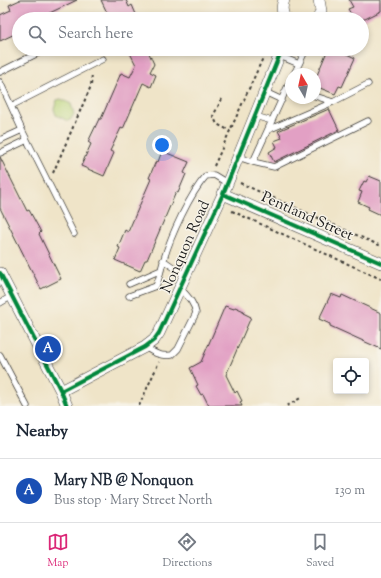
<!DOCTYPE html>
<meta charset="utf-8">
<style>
:root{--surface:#fff;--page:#f6f6f7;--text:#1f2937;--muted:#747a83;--line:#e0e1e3;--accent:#db2777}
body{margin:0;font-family:"Sorts Mill Goudy",serif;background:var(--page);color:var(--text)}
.controls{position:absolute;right:12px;bottom:12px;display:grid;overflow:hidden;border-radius:4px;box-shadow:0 2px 6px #0003}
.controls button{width:36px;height:36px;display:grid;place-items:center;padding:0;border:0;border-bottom:1px solid var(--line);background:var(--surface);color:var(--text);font:20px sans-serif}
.compass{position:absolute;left:285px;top:68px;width:36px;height:36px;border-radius:50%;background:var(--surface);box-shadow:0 2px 6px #0003;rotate:351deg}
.you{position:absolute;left:162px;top:145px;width:14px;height:14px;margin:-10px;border:3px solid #fff;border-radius:50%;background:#1a73e8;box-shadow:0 0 0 6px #1a73e833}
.badge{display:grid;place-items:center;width:26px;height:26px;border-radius:50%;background:var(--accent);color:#fff;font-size:13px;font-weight:700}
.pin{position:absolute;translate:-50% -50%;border:2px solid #fff;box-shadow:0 1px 4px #0006}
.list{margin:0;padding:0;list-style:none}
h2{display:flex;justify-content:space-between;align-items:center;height:52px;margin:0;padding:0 16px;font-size:17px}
h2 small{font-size:13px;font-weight:400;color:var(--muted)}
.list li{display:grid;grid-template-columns:26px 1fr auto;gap:12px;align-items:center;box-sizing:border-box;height:64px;padding:0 16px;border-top:1px solid var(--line)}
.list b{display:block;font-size:15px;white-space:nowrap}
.list p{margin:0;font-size:13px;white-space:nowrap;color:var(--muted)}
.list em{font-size:13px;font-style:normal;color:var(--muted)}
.icon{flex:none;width:22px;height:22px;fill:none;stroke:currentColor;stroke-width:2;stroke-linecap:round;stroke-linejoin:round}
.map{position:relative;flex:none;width:381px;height:406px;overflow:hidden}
.search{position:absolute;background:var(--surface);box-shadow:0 2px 6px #0003;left:12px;right:12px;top:12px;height:44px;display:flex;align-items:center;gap:10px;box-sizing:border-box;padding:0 14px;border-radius:22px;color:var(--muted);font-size:15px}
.sheet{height:116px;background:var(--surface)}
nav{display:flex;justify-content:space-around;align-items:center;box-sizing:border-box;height:56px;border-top:1px solid var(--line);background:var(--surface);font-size:11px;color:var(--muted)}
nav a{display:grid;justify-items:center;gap:2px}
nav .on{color:var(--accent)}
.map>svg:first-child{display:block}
.green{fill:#bbd57b;stroke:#6c784c}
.building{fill:#e2a0c4}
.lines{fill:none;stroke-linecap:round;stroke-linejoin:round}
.lane-casing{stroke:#3c3a36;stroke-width:7}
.street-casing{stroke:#3c3a36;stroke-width:12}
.path{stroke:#3c3a36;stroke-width:2;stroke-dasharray:3 3;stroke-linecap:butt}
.lane{stroke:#fff;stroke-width:5.5}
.street{stroke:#fff;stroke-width:11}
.cycleway-casing{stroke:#f7f3e8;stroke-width:6}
.cycleway{stroke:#00873e;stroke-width:4}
.labels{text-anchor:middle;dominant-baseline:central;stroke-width:3;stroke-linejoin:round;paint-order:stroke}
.street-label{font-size:15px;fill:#1c1c1c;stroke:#f7f3e8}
</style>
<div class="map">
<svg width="381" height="406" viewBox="0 0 381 406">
<rect width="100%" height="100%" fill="#f7f3e8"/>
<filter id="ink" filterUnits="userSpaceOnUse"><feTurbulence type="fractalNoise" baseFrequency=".025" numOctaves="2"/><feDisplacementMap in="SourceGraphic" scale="8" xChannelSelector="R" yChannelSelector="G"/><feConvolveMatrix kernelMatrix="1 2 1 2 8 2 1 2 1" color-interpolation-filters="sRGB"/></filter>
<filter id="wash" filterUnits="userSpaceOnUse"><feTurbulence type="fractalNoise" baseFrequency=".012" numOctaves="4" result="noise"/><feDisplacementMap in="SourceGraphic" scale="16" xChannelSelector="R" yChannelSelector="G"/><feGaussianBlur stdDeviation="0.9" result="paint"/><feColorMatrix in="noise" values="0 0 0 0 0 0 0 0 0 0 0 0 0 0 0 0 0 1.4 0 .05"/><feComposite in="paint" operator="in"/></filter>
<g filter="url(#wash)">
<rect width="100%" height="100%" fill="#efe4c8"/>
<path class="green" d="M61,99L71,104L74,114L71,119L68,121L56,115L54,109L57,100Z"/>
<g id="blocks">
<path class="building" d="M20,0H77L37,19H19V32L0,41V15L11,10L9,5Z
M101,0H126L129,7L132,5L138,19H110Z
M349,0H381V11L365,19H354L348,9L353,7Z
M128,49H147L154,64L150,72L156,75L151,87L143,83L123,129L121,128L110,151L114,153L104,176L81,166L91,144L88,142L99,119H101L121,73L130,77L136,65Z
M328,49H336L355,58L342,87L339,86L335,94L315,86V80Z
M329,109L339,130L274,162L269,152L277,147L274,141L282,138L278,131Z
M162,151L189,162L184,173L186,174L178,193L176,192L147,260H145L140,271L115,260L120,248L118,247L125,230L128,232L151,179L149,178L156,161L158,162Z
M0,157L27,211L29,210L41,232L39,234L61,279L41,289L0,208Z
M369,176L381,181V215L368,209L369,207L358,202L362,192L359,191L364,181L366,182Z
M331,294L341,298L342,295L381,313V349L330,326V324L319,319Z
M225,306L234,309L235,307L244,311L243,313L251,317L226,375L235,393L237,391L242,401L240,402L242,406H209L203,394L201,395L196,386L198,385L190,368L201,362Z"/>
</g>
</g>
<g filter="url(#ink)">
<use href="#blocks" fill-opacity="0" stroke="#3c3a36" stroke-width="1"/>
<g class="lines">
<g class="lane-casing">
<path id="lane" d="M280,56L299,64L294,74
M299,64L306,49
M0,72L46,49
M0,82L22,130L74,234
M265,92L282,100
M315,96L333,102L368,84
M11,106L103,59
M255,116L272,121
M268,130L333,102
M0,140L22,130
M0,153L27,140
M238,157L253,162L291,79
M253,162L274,167L368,121
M163,260L186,276
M129,284L161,270
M129,296L156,286C160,277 161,268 164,259C171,235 190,194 206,176L214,175L227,183
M0,303L12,296
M145,347C154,353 161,357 172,355L178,349L196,313C194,302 187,296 180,288
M0,355L27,406"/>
</g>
<g class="street-casing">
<path id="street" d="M284,0C281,7 282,12 285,19
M318,19L321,11L319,0
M223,194L381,263
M0,273L61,391L67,406
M61,391L145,347L154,340L159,333L223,194L282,49"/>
</g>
<path class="path" d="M222,99L213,116L217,124L230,131
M214,166L267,49
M53,173L91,86L92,73
M240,183L381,246
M232,211L381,279
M139,406L159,362
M287,406L302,397"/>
<use href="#lane" class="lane"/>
<use href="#street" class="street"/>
<g class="cycleway-casing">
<path id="cycleway" d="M223,194L381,263
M0,273L61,391L67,406
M61,391L145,347L154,340L159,333L223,194L282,49"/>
</g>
<use href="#cycleway" class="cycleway"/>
</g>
</g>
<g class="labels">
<g class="street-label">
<text transform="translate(307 217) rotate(24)">Pentland Street</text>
<text transform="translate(186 247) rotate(-66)">Nonquon Road</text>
</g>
</g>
</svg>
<div class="controls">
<button><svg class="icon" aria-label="locate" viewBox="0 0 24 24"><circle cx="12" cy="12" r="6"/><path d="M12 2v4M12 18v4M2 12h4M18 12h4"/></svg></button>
</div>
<svg class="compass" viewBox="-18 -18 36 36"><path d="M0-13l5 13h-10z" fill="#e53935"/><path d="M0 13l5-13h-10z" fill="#747a83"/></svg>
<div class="you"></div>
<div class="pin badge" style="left:48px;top:349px;background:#1a4fb4">A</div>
<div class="search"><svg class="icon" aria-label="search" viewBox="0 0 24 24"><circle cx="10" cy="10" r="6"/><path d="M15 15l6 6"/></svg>Search here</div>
</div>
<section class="sheet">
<h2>Nearby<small></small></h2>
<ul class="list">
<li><span class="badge" style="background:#1a4fb4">A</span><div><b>Mary NB @ Nonquon</b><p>Bus stop · Mary Street North</p></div><em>130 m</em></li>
</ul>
</section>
<nav>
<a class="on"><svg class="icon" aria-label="map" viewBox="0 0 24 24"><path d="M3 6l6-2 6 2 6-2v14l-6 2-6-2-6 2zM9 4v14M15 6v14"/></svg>Map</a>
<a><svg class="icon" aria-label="directions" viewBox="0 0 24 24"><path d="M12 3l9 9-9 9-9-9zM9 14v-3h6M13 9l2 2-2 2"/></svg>Directions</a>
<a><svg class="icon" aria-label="saved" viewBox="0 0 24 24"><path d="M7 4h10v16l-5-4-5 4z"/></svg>Saved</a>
</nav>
